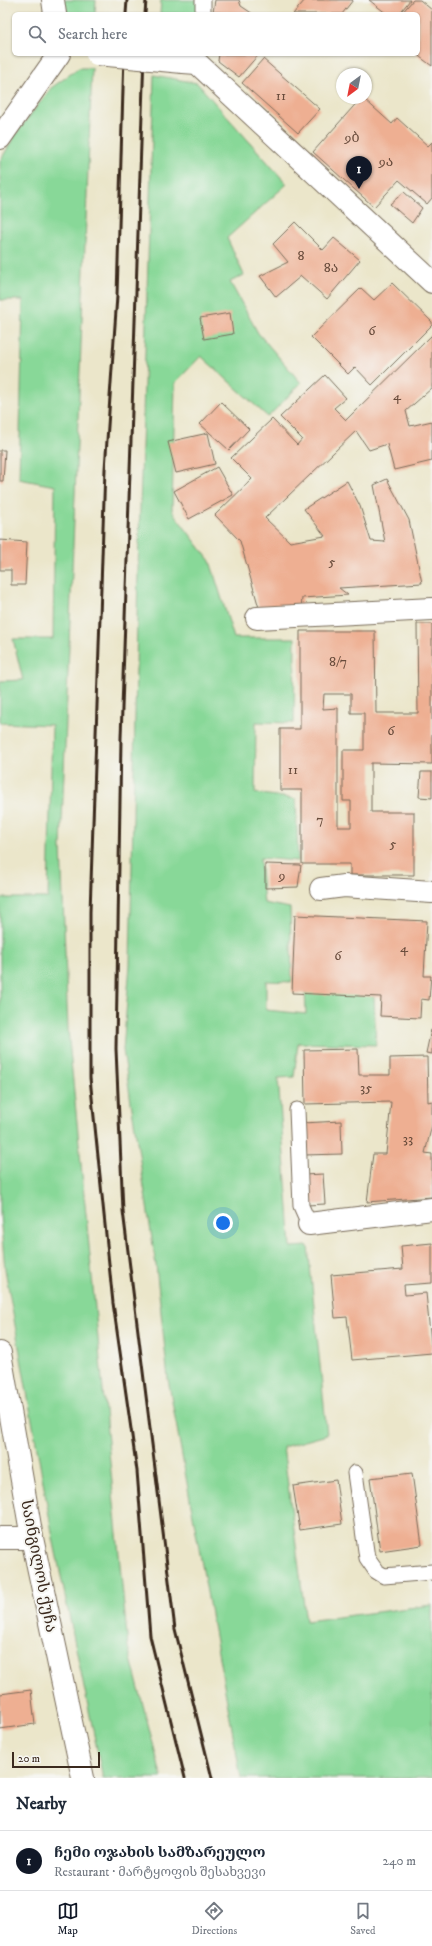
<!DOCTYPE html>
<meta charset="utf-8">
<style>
:root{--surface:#fff;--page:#f6f6f7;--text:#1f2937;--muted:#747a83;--line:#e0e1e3;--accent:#111827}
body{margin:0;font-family:"IM FELL DW Pica","Noto Serif Georgian",serif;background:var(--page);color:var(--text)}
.compass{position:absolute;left:336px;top:68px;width:36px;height:36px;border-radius:50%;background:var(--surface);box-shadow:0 1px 3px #0004;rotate:212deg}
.scale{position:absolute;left:12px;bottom:10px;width:88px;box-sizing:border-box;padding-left:4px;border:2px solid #3b2a1e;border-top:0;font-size:11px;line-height:14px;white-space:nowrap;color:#3b2a1e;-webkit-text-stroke:3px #f6f6f2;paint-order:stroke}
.you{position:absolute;left:223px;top:1223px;width:14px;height:14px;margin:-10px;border:3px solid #fff;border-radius:50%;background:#1a73e8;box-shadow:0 0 0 6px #1a73e833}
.badge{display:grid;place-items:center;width:26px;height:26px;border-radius:50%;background:var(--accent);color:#fff;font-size:13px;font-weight:700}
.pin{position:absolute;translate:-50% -33px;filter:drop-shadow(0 1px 2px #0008)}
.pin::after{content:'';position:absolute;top:21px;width:14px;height:12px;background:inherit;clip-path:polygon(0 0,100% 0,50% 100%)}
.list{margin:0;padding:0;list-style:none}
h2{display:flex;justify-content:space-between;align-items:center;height:52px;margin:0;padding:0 16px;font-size:17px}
h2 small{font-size:13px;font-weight:400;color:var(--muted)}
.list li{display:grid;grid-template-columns:26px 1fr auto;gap:12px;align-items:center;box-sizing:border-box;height:60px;padding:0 16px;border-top:1px solid var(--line)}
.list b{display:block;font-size:15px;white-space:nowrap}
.list p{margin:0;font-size:13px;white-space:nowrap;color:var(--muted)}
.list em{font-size:13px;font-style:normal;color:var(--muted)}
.icon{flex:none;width:22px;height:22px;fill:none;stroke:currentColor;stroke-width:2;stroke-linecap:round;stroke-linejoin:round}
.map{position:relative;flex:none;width:432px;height:1778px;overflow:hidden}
.search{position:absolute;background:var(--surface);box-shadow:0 1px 3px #0004;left:12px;right:12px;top:12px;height:44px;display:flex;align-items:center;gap:10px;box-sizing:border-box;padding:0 14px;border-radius:6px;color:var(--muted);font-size:15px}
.sheet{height:112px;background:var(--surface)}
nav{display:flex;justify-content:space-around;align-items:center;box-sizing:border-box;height:56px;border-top:1px solid var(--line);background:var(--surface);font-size:11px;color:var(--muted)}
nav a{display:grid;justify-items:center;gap:2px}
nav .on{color:var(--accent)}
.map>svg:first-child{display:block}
.green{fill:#88d898;stroke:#62815b}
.building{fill:#eeaf92;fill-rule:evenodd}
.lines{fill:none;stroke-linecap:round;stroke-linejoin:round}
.service-casing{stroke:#796c5a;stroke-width:17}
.minor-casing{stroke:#796c5a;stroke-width:24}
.tertiary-casing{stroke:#796c5a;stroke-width:24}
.service{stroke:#fff;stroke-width:15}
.minor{stroke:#fff;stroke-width:22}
.tertiary{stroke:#fff;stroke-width:22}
.rail{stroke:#3b2a1e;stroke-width:3}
.tertiary-bridge-casing{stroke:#796c5a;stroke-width:24;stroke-linecap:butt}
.tertiary-bridge{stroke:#fff;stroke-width:22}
.labels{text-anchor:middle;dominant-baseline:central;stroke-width:4;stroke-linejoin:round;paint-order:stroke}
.number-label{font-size:14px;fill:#684b3b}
.street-label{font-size:16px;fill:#3b2a1e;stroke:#f6f6f2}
</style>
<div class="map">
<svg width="432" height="1778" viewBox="0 0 432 1778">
<rect width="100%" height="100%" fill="#f6f6f2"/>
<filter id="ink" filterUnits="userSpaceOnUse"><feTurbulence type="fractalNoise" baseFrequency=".025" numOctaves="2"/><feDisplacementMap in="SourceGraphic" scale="8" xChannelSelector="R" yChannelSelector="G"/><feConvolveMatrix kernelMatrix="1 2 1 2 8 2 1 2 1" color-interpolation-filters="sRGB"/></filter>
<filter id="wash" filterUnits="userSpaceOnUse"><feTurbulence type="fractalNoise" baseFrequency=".012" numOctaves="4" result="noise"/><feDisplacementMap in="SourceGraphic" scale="16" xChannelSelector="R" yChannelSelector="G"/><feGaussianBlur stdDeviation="0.9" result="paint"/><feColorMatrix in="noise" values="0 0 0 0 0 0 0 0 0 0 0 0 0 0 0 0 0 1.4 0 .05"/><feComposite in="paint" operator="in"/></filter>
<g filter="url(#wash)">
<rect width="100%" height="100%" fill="#ebe6ca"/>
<path class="green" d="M64,0H96L95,14H69L65,8Z
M161,0H206L204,14H160Z
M79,68H92L61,847L68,1030L128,1647L162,1778H103L53,1538L5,1269L0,1215V898H48L52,725L0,723V681L23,680L13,639H53L55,486L19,479L23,300H0V161L16,134L51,88Z
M154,75L197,83L287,184L227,238L244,275L230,282L258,333L301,383L268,417L201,356L175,383L172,511L210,561L234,638H295L294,723L256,722L255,793L296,799L298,861L260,858L264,903L290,908L292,982L266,981V1010L306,1014L305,990L374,996L376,1045L298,1043L294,1077L278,1078L291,1247L308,1246L327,1435L283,1447L306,1621L432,1605V1778H241L168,1379L156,1265L123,1050L130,964L138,570Z"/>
<g id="blocks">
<path class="building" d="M215,0H239L241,6L253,14L213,12Z
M305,0H353L342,14H293Z
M369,0H410L399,14H387Z
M413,0H420L432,10V66L416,54H418V14H401Z
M219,54H259L239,77L218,61Z
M263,59L320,109L298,133L242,83Z
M361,98H363L392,124L397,118L428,146L432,142V198L427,204L399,180L374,207L313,152Z
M404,192L422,208L412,223L390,204Z
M295,222L323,250L334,238L360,260L327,299L301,276L276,297L260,276L288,262L273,244Z
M392,283L432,322V325L372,385L355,367L348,374L311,337L361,288L374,300Z
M230,313L233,334L204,339L200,318Z
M432,335V388L406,411L410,426L432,421V461L394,470L387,444L369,450L356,431L265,518L290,542L325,536L304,509L347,481L360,506L371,541L385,542L374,485L387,479L409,520L422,583L339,588L348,595L302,598L301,608H259L240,541L215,515L252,479L231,458L272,419L297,445L302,439L280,417L325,375L346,398L334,408L346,420Z
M221,402L249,429L229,450L200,424Z
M208,433L215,464L176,473L168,442Z
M0,450H5L3,481H0Z
M217,467L233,495L189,519L174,491Z
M0,540L27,542L25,585H11V570H0Z
M417,624H432V764L371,763V812H414V875H350V864H302V790H280V729H300V631H375L376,713H418ZM324,694H351V713H364V750H343V801H351V827H338V708L323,709Z
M421,772H432V798L419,797Z
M265,864L301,865L298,887L265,888Z
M295,915L427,921L424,976H431L429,1000L421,999L420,1018L380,1016L381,997L292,993Z
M431,1030H432V1054L426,1053Z
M358,1049L359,1075H390V1058L427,1057L428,1102L432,1101V1125L425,1153L432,1154V1197L367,1202L373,1154H386L391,1102L305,1104L304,1050Z
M341,1121L342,1154L304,1155L302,1123Z
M323,1174L325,1204L307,1205L304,1175Z
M432,1243V1283L404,1285L405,1295L426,1293L432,1353L352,1360L347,1317L335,1318L331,1275L403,1269L401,1246Z
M412,1473L422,1545L380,1551L370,1478Z
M336,1480L342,1524L300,1530L293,1486Z
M31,1690L35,1724L0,1729V1694Z"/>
</g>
</g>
<g filter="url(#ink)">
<use href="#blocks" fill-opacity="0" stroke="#796c5a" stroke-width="1"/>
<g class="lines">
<g class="service-casing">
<path id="service" d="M203,14V0
M297,1110L301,1206L309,1224
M355,1473L367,1558L376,1571L384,1576L432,1572"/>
</g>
<g class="minor-casing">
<path id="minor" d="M257,618L432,609
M321,889L344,886L432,892
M309,1224L432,1209
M0,1538H32"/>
</g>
<g class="tertiary-casing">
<path id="tertiary" d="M53,0L55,14
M183,62L197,63L432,282
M0,138L59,54
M0,1353L32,1538L83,1778"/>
</g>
<use href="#service" class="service"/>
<use href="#minor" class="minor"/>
<use href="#tertiary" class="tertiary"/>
<path class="rail" d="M126,14L127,0
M145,14L146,0
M124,54L117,296L105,469L90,912V1078L113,1303L137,1471L150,1636L185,1778
M144,54L121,738L116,1049L123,1211L175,1629L212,1778"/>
<g class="tertiary-bridge-casing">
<path id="tertiary-bridge" d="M97,54L183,62"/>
</g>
<use href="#tertiary-bridge" class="tertiary-bridge"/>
</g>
</g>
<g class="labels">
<g class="number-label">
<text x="281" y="96">11</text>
<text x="352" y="138">9ბ</text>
<text x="386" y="162">9ა</text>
<text x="301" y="256">8</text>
<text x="331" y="268">8ა</text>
<text x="372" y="331">6</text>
<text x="397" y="396">4</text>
<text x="332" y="562">5</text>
<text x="338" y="662">8/7</text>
<text x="391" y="731">6</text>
<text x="293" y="770">11</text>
<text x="320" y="820">7</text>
<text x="393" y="844">5</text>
<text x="282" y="876">9</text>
<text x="404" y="948">4</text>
<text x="338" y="956">6</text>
<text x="366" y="1088">35</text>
<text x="408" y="1139">33</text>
</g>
<g class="street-label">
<text transform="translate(39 1566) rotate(79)">საინგილოს ქუჩა</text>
</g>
</g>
</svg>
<svg class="compass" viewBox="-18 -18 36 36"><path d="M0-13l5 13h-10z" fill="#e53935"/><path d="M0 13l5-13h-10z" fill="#747a83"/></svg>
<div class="scale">20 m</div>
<div class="you"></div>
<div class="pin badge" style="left:359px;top:189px">1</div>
<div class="search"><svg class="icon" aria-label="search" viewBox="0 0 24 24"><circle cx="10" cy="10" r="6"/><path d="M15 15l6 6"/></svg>Search here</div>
</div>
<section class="sheet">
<h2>Nearby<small></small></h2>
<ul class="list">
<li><span class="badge">1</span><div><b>ჩემი ოჯახის სამზარეულო</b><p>Restaurant · მარტყოფის შესახვევი</p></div><em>240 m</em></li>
</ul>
</section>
<nav>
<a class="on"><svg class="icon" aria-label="map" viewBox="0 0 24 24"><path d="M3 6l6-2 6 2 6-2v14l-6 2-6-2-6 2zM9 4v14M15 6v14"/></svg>Map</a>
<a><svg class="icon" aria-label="directions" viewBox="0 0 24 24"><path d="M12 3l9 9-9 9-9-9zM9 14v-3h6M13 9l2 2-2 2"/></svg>Directions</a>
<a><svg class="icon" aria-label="saved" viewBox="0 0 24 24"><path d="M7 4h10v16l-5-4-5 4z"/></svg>Saved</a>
</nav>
